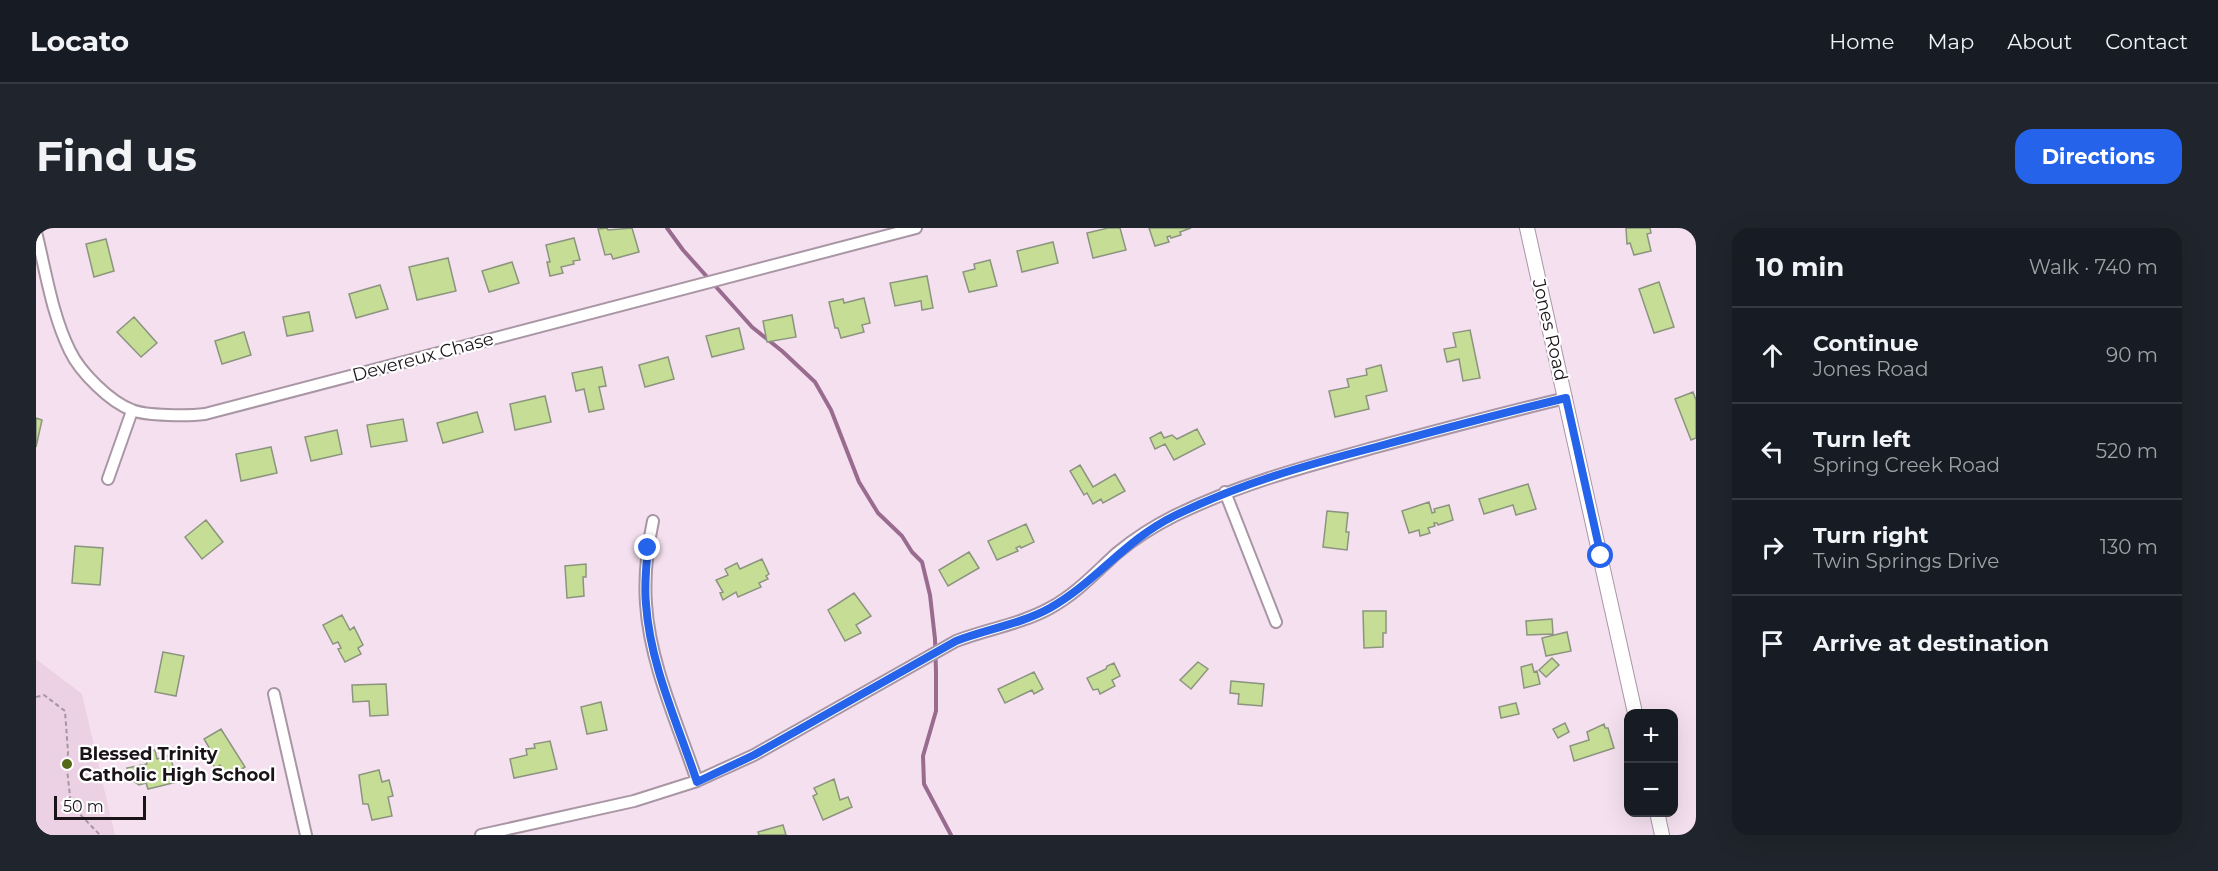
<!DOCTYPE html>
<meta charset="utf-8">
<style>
:root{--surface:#171b24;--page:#20242c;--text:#f1f3f6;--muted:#9ea1a6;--line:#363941;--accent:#2563eb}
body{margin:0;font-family:Montserrat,sans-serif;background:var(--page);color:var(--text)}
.controls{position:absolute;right:18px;bottom:18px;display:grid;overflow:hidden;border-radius:12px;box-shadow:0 6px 24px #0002}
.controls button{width:54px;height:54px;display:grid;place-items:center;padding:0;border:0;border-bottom:2px solid var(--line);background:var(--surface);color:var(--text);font:30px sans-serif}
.scale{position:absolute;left:18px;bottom:15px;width:92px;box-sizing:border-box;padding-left:6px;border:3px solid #1a1318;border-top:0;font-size:16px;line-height:21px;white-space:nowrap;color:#1a1318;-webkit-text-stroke:4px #fff;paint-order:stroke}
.stop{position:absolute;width:18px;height:18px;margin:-14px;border:4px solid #2563eb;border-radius:50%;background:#fff}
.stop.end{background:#2563eb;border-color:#fff;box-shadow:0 2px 6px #0008}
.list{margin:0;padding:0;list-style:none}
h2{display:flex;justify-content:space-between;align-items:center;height:78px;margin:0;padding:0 24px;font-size:26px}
h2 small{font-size:20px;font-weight:400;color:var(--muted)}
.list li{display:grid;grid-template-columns:39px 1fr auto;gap:18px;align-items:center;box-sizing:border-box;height:96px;padding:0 24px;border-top:2px solid var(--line)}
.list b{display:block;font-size:22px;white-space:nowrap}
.list p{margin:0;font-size:20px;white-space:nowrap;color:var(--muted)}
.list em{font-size:20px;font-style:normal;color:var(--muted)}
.icon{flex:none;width:33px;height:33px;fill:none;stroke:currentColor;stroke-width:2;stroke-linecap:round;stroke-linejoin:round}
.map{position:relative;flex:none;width:1660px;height:607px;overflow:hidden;border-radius:18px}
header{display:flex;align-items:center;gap:36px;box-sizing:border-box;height:84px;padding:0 30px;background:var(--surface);border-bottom:2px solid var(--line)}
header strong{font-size:28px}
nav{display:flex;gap:33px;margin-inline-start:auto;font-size:21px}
.intro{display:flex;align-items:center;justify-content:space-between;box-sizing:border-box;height:144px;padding:0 36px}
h1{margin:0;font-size:42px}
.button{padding:15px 27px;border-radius:18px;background:var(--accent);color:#fff;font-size:21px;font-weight:700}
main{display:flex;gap:36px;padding:0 36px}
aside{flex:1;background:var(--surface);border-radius:18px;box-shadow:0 6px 24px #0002}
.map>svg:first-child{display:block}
.built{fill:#ecd1e5}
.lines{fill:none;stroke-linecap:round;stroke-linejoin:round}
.stream{stroke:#996c8f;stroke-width:4}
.building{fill:#c5dd94;stroke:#8c947f;stroke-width:1.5}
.minor-casing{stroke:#a996a5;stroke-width:14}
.tertiary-casing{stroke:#a996a5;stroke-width:16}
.path{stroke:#a696a2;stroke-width:2;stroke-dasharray:4.5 3;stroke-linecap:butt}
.minor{stroke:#fff;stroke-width:10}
.tertiary{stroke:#fff;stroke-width:14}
.route{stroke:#2563eb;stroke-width:8}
.poi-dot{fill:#556917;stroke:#fff;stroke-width:2}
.labels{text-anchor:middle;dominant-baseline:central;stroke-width:4.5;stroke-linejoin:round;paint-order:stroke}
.street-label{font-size:18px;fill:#1a1318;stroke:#fff}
.poi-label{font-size:18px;font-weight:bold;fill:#1a1318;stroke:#fff;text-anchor:start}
</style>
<header>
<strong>Locato</strong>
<nav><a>Home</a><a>Map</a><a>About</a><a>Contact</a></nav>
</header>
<div class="intro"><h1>Find us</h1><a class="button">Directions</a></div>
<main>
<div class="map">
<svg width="1660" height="607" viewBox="0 0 1660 607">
<rect width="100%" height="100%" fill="#f5e0f0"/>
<path class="built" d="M0,431L46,466L79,607H0Z"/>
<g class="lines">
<path class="stream" d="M631,0L647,22L716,99L746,123L779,154L795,182L823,254L842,285L866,308L876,324L886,334L894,367L899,411L900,444V483L887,528L888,556L915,607"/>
</g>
<path class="building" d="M571,0L572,2L596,0L603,24L577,31L575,26L569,27L562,1Z
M1072,0H1084L1090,22L1057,30L1051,5Z
M1113,0H1155L1144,4L1145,7L1135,10L1134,8L1131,9L1133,14L1119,18Z
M1590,0H1614L1615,5L1611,6L1615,23L1598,27L1594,15L1591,16Z
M538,10L544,32L537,33L538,36L525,39L527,45L514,48L511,34H514L510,17Z
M70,11L78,43L58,49L50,16Z
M1017,14L1022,35L986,44L981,23Z
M412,30L420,63L381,72L373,39Z
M954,32L961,58L933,64L927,44L939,41L938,36Z
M476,34L483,55L453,64L446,43Z
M891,48L897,80L886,82L885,73L859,78L854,55Z
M1623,54L1638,99L1618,105L1603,61Z
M344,57L352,81L320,90L313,66Z
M828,70L834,95L826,97L828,104L805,110L802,100H799L793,74L807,71L808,75Z
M273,84L277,103L251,108L247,89Z
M756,87L760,109L731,114L727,93Z
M98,89L121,115L105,129L81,104Z
M703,100L708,121L676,129L670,108Z
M1434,102L1444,150L1427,153L1423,131L1411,134L1408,121L1420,119L1417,105Z
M208,104L215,127L186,136L179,113Z
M632,129L638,151L609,159L603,137Z
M1345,137L1351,163L1330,168L1333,181L1299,189L1293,163L1313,159L1311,151L1331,147L1330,141Z
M566,139L570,158L563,159L568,181L553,184L548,161L540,163L536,145Z
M1657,164L1660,172V210L1655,212L1639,171Z
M509,168L515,194L479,202L474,176Z
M441,184L447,204L407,215L401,195Z
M0,190L6,192L0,219Z
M367,191L371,213L335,219L331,197Z
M1161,201L1169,216L1138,232L1129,216L1119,221L1114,210L1125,204L1128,210L1136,207L1141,211Z
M301,202L306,226L275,233L269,209Z
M235,219L241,245L205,253L200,226Z
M1044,237L1057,259L1079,246L1089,263L1067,275L1065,271L1057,276L1051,265L1048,267L1034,243Z
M1492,256L1500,281L1480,287L1477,277L1448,286L1443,271Z
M1393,274L1396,285L1399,284L1398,281L1413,277L1417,292L1402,297L1401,295H1398L1399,298L1392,300L1394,305L1384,308L1383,302L1373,305L1366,283Z
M1291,283L1312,285L1310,304H1313L1311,322L1287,319Z
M170,292L187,314L166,331L149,309Z
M990,296L998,314L985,320L984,318L980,320L982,323L961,332L952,313Z
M39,318L67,320L64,357L36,355Z
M933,324L943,340L912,358L903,342Z
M726,331L733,346L730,348L732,351L723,355L725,359L702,369L700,364L687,372L684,365L687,364L680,352L692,347L689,341L701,335L704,341Z
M550,336V349H547L548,368L531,370L529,338Z
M818,365L835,388L820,397L825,405L809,413L792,382Z
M1327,383H1350V405H1347V419L1328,420Z
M306,387L314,402L318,399L327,417L322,420L325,426L309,434L302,421L305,420L302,414L297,416L287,397Z
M1516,391L1517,406L1491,407L1490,393Z
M1531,404L1535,423L1510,428L1506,410Z
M127,424L148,428L140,468L119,464Z
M1516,430L1523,437L1510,449L1503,442Z
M1162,434L1172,441L1155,461L1144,452Z
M1078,435L1084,448L1076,452L1079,458L1064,466L1062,461L1057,462L1051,450L1070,441L1071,438Z
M1496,436L1498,444L1501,443L1504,456L1488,460L1485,439Z
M998,444L1007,461L998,466L996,462L969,475L962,461Z
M1195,453L1228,456L1226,478L1202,476L1203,466L1194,465Z
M350,456L352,487L334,488L333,473L317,474L316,457Z
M565,474L571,502L551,506L545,479Z
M1480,475L1483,486L1465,490L1463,479Z
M1529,495L1533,504L1522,510L1517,501Z
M1568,496L1569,500H1572L1578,520L1538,533L1534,518L1553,512L1551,504Z
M185,501L209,539L192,550L184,537L179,540L173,529L177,526L168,511Z
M514,513L521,541L478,550L474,531L491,527L490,521L499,520L498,516Z
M119,522L121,531L134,527L141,554L112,561L110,555L103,557L94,551L91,540L111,536L109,525Z
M343,542L346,554L353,552L357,568L352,569L356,588L336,592L332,576H327L323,547Z
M798,551L804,572L812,569L816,579L787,592L777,568L781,566L778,560Z
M747,597L750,607H723L722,604Z"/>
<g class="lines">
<g class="minor-casing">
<path id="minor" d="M0,4C10,44 16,87 34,123C44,144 74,174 96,182C110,188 153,188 169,186L880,0
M72,251L96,183
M1189,264L1240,394
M617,293C611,321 608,348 610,376C614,437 642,496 661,553
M238,466L270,607
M445,607L598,573L661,553L718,527L920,413C951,401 985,396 1014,380C1040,366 1059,345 1081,325C1098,311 1118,298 1138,288C1203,256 1271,238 1340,219C1403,202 1466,185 1530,170"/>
</g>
<g class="tertiary-casing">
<path id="tertiary" d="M1491,0L1599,485
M1621,584L1626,607"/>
</g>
<path class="path" d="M0,469L8,467L29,483L32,524L31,541L35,577L64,607
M0,603L4,607"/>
<use href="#minor" class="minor"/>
<use href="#tertiary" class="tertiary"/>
</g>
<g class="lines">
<path class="route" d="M612,320C610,339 608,357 610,376C614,437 642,496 661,554L718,527L920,413C951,401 985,396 1014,380C1060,354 1089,312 1138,288C1203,256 1270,237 1340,219C1403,202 1466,185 1530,170L1565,328"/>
</g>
<circle class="poi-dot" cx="31" cy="536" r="6"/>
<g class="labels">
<g class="street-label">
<text transform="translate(1514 102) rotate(77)">Jones Road</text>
<text transform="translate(387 129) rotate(-15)">Devereux Chase</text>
</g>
<g class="poi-label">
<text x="43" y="526">Blessed Trinity<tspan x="43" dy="21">Catholic High School</tspan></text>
</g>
</g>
</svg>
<div class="controls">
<button>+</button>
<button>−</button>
</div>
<div class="scale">50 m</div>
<div class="stop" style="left:1565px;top:328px"></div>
<div class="stop end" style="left:612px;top:320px"></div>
</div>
<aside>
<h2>10 min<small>Walk · 740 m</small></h2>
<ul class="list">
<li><svg class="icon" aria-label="ahead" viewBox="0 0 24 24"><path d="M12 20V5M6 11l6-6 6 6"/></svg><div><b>Continue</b><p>Jones Road</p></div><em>90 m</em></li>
<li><svg class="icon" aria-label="left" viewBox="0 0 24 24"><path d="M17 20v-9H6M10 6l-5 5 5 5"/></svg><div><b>Turn left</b><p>Spring Creek Road</p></div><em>520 m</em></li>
<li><svg class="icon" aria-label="right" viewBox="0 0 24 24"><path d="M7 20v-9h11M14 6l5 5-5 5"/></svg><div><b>Turn right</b><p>Twin Springs Drive</p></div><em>130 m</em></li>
<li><svg class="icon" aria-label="arrive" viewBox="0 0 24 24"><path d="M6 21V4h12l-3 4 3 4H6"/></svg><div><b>Arrive at destination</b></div></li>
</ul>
</aside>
</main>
